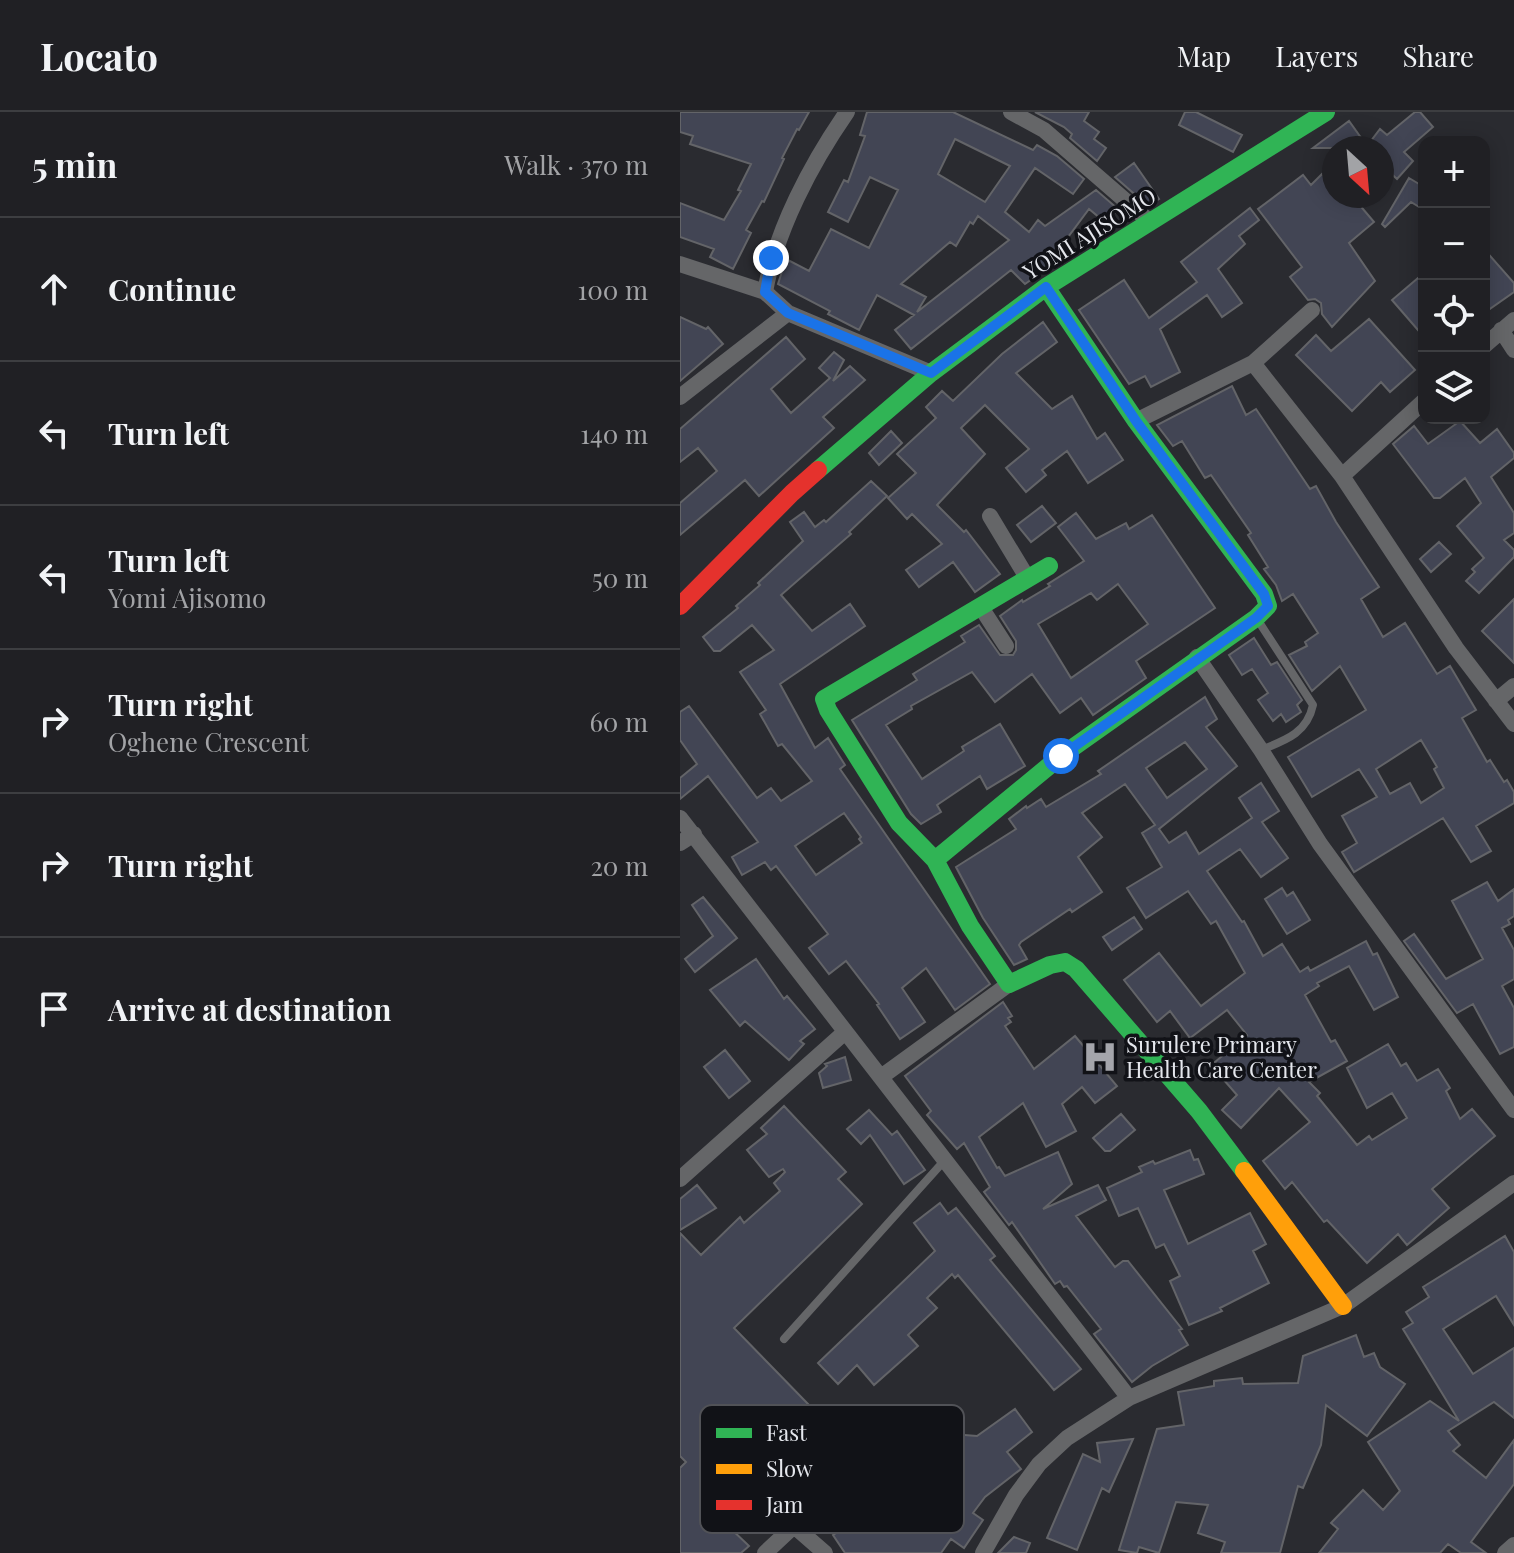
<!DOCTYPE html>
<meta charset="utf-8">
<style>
:root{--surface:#202024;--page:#28282c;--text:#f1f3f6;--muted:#a2a3a6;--line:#3d3e41}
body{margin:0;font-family:"Playfair Display",serif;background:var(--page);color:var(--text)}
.controls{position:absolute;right:24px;top:24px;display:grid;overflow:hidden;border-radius:16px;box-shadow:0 4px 20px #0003}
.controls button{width:72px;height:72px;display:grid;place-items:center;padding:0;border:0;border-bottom:2px solid var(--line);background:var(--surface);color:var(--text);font:40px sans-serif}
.compass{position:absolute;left:642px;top:24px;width:72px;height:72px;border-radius:50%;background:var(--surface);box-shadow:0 4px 20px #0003;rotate:154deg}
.stop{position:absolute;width:24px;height:24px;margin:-18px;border:6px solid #1a73e8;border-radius:50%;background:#fff}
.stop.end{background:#1a73e8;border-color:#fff;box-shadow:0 2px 8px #0008}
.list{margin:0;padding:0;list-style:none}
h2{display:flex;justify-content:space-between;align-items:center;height:104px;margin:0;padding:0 32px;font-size:34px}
h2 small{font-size:26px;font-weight:400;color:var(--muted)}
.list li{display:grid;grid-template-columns:52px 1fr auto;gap:24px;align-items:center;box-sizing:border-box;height:144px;padding:0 32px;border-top:2px solid var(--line)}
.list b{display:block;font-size:30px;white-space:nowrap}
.list p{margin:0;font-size:26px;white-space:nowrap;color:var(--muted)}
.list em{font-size:26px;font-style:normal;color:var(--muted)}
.icon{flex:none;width:44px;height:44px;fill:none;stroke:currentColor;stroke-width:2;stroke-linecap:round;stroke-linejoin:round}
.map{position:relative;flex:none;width:834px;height:1441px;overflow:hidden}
header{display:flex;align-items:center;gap:48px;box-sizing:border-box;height:112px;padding:0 40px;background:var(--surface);border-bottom:2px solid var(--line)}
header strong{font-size:38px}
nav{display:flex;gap:44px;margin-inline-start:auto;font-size:28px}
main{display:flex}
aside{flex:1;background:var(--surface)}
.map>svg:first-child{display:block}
.building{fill:#424554;stroke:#636468;stroke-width:2;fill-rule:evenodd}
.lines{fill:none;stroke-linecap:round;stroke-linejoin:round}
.lane{stroke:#656668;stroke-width:8}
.street{stroke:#656668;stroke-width:16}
.fast{stroke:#30b455;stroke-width:18}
.slow{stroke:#ff9f0a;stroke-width:18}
.jam{stroke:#e5322d;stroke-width:18}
.route{stroke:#1a73e8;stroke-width:10}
.labels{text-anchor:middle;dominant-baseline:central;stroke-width:7;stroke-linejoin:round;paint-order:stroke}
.street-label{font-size:22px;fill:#e5e7ed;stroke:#111217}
.poi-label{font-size:22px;fill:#e5e7ed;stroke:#111217;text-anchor:start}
.key{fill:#111217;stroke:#515257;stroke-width:2}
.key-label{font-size:22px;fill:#e5e7ed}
</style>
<header>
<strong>Locato</strong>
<nav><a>Map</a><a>Layers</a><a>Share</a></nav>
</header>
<main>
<aside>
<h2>5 min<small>Walk · 370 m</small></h2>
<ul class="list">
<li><svg class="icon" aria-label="ahead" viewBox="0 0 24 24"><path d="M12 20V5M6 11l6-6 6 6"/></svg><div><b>Continue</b></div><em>100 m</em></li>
<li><svg class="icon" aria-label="left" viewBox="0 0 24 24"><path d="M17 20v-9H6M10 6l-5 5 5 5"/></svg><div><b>Turn left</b></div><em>140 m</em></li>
<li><svg class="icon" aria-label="left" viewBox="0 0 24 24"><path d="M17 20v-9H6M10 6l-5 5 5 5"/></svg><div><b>Turn left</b><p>Yomi Ajisomo</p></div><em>50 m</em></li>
<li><svg class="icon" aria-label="right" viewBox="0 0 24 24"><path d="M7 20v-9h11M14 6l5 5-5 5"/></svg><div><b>Turn right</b><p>Oghene Crescent</p></div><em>60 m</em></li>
<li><svg class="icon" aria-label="right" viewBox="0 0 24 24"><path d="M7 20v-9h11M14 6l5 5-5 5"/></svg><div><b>Turn right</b></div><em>20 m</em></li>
<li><svg class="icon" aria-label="arrive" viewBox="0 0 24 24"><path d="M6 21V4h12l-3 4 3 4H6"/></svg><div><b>Arrive at destination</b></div></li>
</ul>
</aside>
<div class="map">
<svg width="834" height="1441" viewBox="0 0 834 1441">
<rect width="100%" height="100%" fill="#2a2b30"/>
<path class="building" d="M0,0H129L119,18L117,17L102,46L104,47L84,90L82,89L66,118L71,121L53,157L30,145L34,137L0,125V91L44,108L61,79L58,78L71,52L10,32L13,24L0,20Z
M187,0H273L353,38L357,33L377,44L404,67L393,82L355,56L325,100L349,120L358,108L365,114L416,78L438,97L426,111L409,97L362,160L345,172L331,158L231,237L215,218L234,203L197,183L179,218L148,202L150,199L98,172L106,147L129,159L151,117L189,136L218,78L190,65L168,110L148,100L164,68L168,70L185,24L180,23ZM275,27L330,54L305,90L258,62ZM298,104L329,128L237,200L246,185L221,172L270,130L276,134L290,110L293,112Z
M355,0H409L404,9L419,20L414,27L426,36L417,49L390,26L392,22L384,15Z
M505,0H516L562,23L553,40L499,13Z
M735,0H740L753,15L724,40L733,49L717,67L702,53V36H633L669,9L687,34L700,17L707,23Z
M454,51L479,87L468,94L435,65Z
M642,62L654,74V84H672L694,110L669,131L695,169L652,215L642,202L641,191L635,187L628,188L610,165L622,155L578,97L623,63L631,73Z
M729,66L744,75V98L731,90L705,115L702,112Z
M570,96L579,108L559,124L565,132L538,157L562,191L542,205L527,183L480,217L500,260L471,275L465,264L449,272L399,198L444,168L469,206L517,170L501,150Z
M804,137L834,171V180L804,201Z
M744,161V225L712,188Z
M0,205L26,217L28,215L43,232L0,269Z
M689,207L735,258L710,280L701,270L672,299L616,243L636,223L651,239Z
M363,210L377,230L336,261L372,297L392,284L417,327L425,321L443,348L408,371L387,339L362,358L366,363L346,380L326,356L349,337L305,293L281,316L305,342L257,393L284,420L286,418L320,462L295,480L273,450L239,475L226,458L262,432L232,402L227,407L208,386L236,361L217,342L256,306L246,295L262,279L273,289L322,242Z
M106,225L125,247L91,277L111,301L150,266L139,256L154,240L164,248L153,269L170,254L185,268L143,305L154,316L79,384L65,368L0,423V391L37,359L18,336L0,350V317Z
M552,274L566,303L576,297L630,377L636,374L656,410L699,475L681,487L703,525L725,511L757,562L770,554L796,598L782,606L807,650L810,648L824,670L827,668L834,680V691L796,714L811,739L791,750L763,706L674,760L662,740L677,731L662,704L697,685L679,657L632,685L608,645L686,598L660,554L632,579L609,543L627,534L625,530L638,521L613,482L602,489L596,473L584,457L588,455L568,423L571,421L531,363L525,366L502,329L493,334L477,313ZM741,628L757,655L754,657L764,676L741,691L730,671L710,682L696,657Z
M780,309L800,331L817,317L834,341V346L811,365L834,401V421L824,428L834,438V445L799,481L786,469L795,460L792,457L804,446L777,414L801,391L785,366L760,386H754L713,332L734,314L748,332Z
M211,319L222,331L199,353L189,341Z
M191,369L207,384L169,420L171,422L101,483L132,519L170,492L185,514L100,572L135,636L148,626L165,653L160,657L310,872L275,898L246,856L222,876L245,910L220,927L197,893L199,892L166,849L149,862L129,836L148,822L96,754L91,758L85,750L62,763L52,745L78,730L28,664L0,687V666L17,652L0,628V600L9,594L77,686L91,676L101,689L132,669L102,632L98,634L80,602L86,598L60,560L94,538L72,513L40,539H34L23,525L58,496L56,494L80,473L78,471L123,429L110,410L124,400L135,415L144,408L146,410ZM164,701L181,725L179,727L182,731L136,763L115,734Z
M362,394L376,411L351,430L337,413Z
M396,401L416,427L446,411L449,417L472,403L535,496L456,549L466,566L413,603L401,586L380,601L352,562L315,590L292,560L231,594L232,597L206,613L242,667L284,639L282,635L320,612L345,654L307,677L300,664L257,693L261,700L241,712L231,702L172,608L237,568L233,562L285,530L281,524L299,513L320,543H333L336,538V529L320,504L342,488L343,490L370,474L368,472L404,449L378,415ZM438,472L468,512L391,566L358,512L411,481L417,488Z
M759,430L771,442L751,460L740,447Z
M834,487V551L802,519Z
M574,526L591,553L597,550L622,588L617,593L621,600L606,610L601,602L593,609L578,588L588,581L572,557L562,563L549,543Z
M525,585L537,607L526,615L557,654L479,717L489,731L506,720L519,742L572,706L559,686L581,671L599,699L582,710L608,746L581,765L560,737L527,759L562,810L564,809L583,844L602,832L620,860L628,855L630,859L686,829L693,843L697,841L718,885L694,898L669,854L637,871L639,874L625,883L651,930L655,928L667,949L629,970L640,981L637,984L677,1033L689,1024L692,1028L727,1006L712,981L687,996L667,956L708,932L721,954L726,951L737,969L758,957L770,976L766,979L780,1007L792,997L815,1024L752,1077L769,1096L727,1133L718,1122L687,1151L647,1108L644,1110L612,1070L605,1077L583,1049L630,1010L599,976L561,1016L542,998L557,983L536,959L540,955L535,950L567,923L547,898L510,926L490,899L477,910L444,868L479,841L521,894L565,861L536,809L531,812L508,779L466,806L447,776L482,755L462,721L475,713L445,672L402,701L422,725L398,745L422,780L392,800L390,797L341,830L339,833L347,847L334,853L303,806L276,755L336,717L329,707L346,694L347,696L361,687L366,695L421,662L418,659ZM505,630L527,657L487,686L466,656Z
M807,770L818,789L834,777V804L828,808L830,812L822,816L834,838V867L822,874L834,896V935L820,942L793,892L777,901L724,829L734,822L766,867L803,847L772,789Z
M602,776L607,784L613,780L630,808L607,822L585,787Z
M23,785L57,826L15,860L5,847L33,824L12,793Z
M454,805L462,817L432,838L423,825Z
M76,847L104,887L107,884L135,917L120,929L124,932L109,948L65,909L60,914L30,878Z
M323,890L332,904L328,906L331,910L325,914L354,957L395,924L437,974L415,991L402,975L382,992L396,1019L366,1035L343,991L299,1025L317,1056L319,1055L325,1064L378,1040L392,1072L363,1097L418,1073L426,1088L396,1104L435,1155L443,1149H448L502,1217L499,1218L508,1233L472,1254L452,1270L414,1222L421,1217L387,1174L384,1175L380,1169L375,1172L332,1110L329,1113L304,1080L310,1075L284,1031L277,1037L247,1003L251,999L225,964Z
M45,938L70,969L49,986L24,955Z
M165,945L171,968L143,976L139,961L147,954L145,952Z
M104,994L166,1060L158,1067L182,1092L54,1216L129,1293L183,1299L181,1315L297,1324L335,1297L352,1320L327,1340L341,1357L305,1385L293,1401L303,1408L284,1436L271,1427L261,1441H165L153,1423L177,1408L173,1401L179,1397L170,1379L178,1371L190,1384L223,1349L125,1339L133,1380L105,1386L100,1361L83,1343L26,1393L69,1434L61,1441H0V1356L6,1350L0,1344V1121L21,1143L60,1105L64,1111L100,1079L94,1071L105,1060L103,1057L89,1065L67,1038L87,1022L81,1016Z
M189,998L212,1023L217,1019L245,1058L224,1072L190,1023L181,1032L167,1017Z
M441,1002L455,1018L430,1039H425L413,1026Z
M510,1038L514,1048L518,1047L524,1062L484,1078L508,1132L570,1101L586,1132L573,1139L589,1171L540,1196L542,1199L509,1213L490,1169L500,1164L484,1132L476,1136L458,1096L439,1104L427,1076L462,1060L459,1055L473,1049L475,1052Z
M17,1073L36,1096L0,1118V1087Z
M260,1091L268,1102L276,1096L315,1144L310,1148L401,1257L374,1278L278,1163L275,1166L272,1162L247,1186L257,1196L228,1223L238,1234L194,1273L177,1253L158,1272L138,1251L255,1139L234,1111Z
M825,1124L834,1140V1213L816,1184L763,1217L793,1262L834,1236V1306L814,1290L768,1319L780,1333L773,1339L806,1366L834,1328V1372L791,1430L806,1441H781L768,1432L760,1441H639L658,1417L651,1411L683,1378L703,1398L720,1379L688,1330L750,1289L779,1309L723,1217L733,1211L726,1200L749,1185L743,1175Z
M676,1223L684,1245L694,1241L700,1255L725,1272L687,1324L646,1293L641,1333L623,1376L618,1374L600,1441H541L545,1430L518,1421L528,1393L496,1390L479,1441L459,1435L457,1441L439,1438L477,1317L504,1313L498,1280L534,1274V1269L562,1266L563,1272L618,1271L623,1244Z
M453,1327L429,1380L422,1376L397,1438L367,1426L403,1342L420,1350L417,1331Z
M334,1425L350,1431L346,1441H318Z"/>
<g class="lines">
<path class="lane" d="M579,510L633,593C627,621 606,628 581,638
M104,1227L264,1049"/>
<path class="street" d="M331,0L364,18L470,110
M0,152L85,180L108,201L251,261
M85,180C96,118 131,52 167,0
M821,218L834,238
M804,234L834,208
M573,251L662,364L776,536L834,612
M0,285L108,201
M456,309L573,251L632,198
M662,364L744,289
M310,404L348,467
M299,497L304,500L326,534
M517,545L581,638L640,732L834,998
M816,589L834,574
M0,706L449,1286
M0,731L14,722
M201,965L329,872
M0,1067L165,920
M114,1414L175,1359
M85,1441L114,1414L145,1441
M303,1441L336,1383L359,1352L387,1326L449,1286L663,1194L834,1071
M825,1441L834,1433"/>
<path class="fast" d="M138,358L251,261L366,175L646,0
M369,454L144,587L148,598L219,711L255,748L290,814L329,872L370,853L385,850L396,857L519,999L564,1059
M255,748L381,644L576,506L588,494L584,482L456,309L366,175"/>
<path class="slow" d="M564,1059L663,1194"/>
<path class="jam" d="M0,494L112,381L138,358"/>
</g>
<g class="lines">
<path class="route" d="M91,146L85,180L108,201L251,261L366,175L456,309L584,482L588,494L576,506L381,644"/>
</g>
<defs>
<g id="hospital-bare" transform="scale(2.76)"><path d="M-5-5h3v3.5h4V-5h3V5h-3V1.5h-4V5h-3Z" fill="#a4a5ab" stroke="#111217" stroke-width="2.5" paint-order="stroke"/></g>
</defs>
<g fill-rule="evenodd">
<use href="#hospital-bare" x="420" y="945"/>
</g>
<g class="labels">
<g class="street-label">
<text transform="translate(409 121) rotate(-32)">YOMI AJISOMO</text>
</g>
<g class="poi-label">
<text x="446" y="932">Surulere Primary<tspan x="446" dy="25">Health Care Center</tspan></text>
</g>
</g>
<rect x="20" y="1293" width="264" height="128" rx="12" class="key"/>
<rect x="36" y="1316" width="36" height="10" fill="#30b455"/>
<rect x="36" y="1352" width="36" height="10" fill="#ff9f0a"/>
<rect x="36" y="1388" width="36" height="10" fill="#e5322d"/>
<g class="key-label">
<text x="86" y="1329">Fast</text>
<text x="86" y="1365">Slow</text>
<text x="86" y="1401">Jam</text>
</g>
</svg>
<div class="controls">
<button>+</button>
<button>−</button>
<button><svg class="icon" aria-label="locate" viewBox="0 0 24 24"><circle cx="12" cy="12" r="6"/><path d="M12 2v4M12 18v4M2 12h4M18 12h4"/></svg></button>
<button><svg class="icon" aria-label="layers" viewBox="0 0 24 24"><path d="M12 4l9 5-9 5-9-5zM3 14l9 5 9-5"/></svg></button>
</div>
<svg class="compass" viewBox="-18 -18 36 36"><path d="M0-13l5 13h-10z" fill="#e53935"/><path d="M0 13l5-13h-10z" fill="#a2a3a6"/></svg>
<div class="stop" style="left:381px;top:644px"></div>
<div class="stop end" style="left:91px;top:146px"></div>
</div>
</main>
